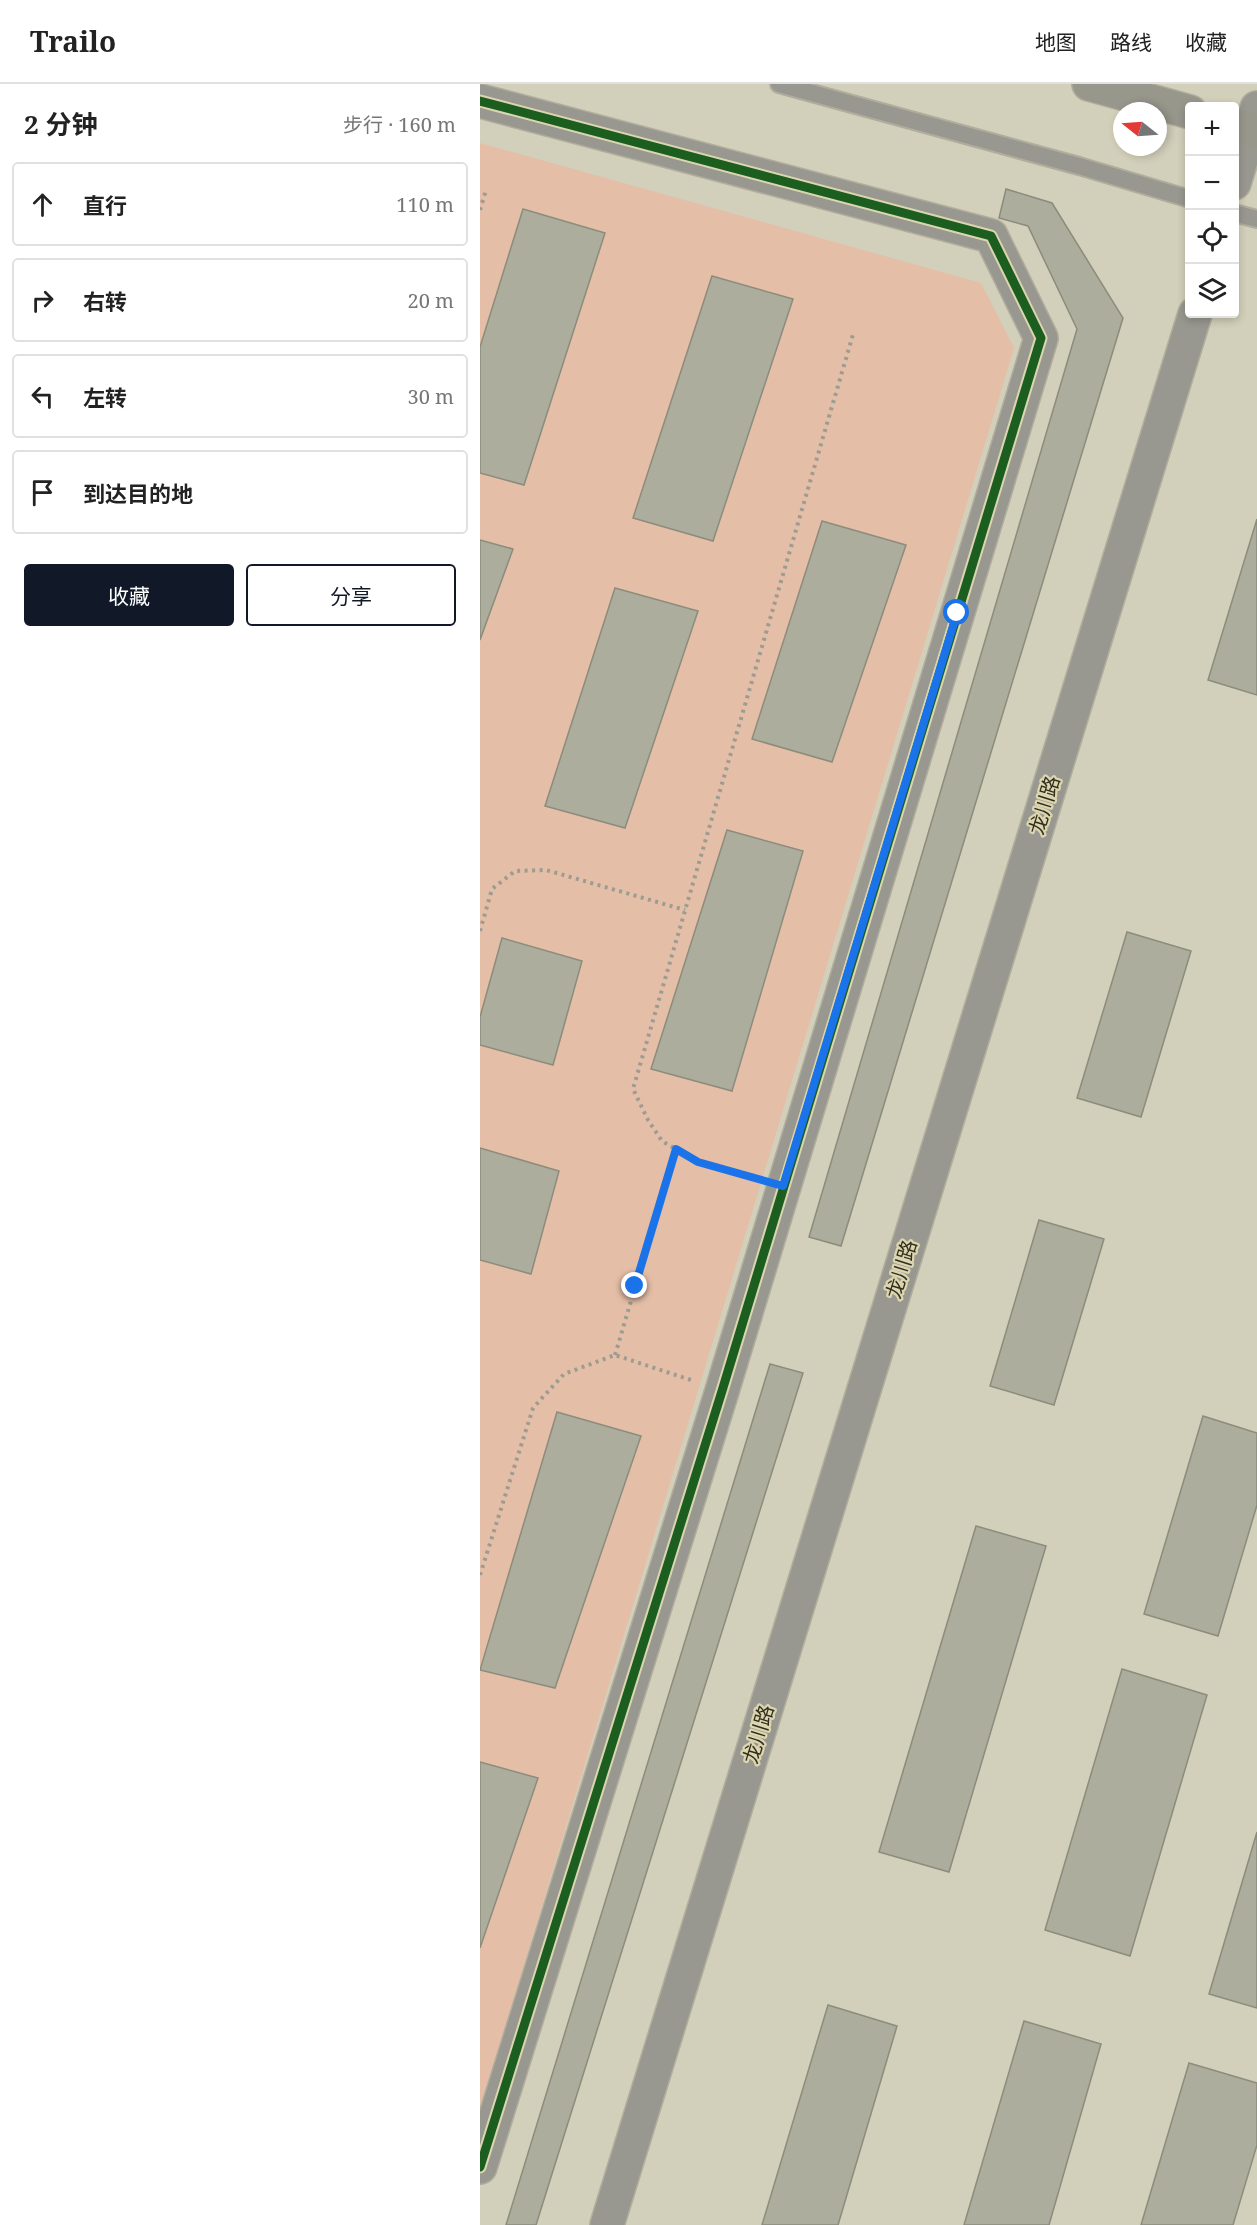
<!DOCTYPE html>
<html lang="zh">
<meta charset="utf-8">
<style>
:root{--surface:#fff;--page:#f6f6f6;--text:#222;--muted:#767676;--line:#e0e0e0;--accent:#111827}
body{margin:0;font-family:"Noto Serif","Noto Sans SC",serif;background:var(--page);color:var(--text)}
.controls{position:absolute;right:18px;top:18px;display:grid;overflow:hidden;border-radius:6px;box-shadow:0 3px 9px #0003}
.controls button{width:54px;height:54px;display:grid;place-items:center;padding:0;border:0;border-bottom:2px solid var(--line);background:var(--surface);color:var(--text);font:30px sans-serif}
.compass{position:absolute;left:633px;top:18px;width:54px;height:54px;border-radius:50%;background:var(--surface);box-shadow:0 3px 9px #0003;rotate:287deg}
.stop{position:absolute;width:18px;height:18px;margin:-14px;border:4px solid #1a73e8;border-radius:50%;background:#fff}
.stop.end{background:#1a73e8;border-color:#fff;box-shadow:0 2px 6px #0008}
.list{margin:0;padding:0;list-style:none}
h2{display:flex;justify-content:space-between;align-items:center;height:78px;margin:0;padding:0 24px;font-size:26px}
h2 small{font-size:20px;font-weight:400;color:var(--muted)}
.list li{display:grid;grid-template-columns:39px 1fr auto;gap:18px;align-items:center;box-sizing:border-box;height:84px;margin:0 12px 12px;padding:0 12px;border:2px solid var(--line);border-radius:6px}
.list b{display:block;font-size:22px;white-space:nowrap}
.list em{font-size:20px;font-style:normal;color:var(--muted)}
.actions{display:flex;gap:12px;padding:18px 24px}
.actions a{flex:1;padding:14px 0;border:2px solid var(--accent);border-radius:6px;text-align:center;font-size:21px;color:var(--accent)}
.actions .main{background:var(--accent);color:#fff}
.icon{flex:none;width:33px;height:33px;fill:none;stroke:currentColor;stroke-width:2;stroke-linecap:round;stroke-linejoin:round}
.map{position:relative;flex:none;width:777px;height:2141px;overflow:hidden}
header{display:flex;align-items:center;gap:36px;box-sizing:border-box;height:84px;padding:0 30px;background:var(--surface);border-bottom:2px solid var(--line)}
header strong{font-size:28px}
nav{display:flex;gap:33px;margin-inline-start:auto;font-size:21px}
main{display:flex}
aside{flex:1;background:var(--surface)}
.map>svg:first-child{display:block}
.green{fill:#e5bea7}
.building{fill:#adad9d;stroke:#8c8c7c;stroke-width:1.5}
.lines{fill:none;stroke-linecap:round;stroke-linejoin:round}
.service-casing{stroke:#b0ad9d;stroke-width:20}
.minor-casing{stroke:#b0ad9d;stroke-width:36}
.tertiary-casing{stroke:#b0ad9d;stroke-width:36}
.secondary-casing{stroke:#b0ad9d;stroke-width:36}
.path{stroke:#9d9c92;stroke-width:4;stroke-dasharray:3 4.5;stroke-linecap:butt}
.service{stroke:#999890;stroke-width:16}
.minor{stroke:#999890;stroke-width:33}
.tertiary{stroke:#999890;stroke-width:33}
.secondary{stroke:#98978c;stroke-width:33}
.cycleway-casing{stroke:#dcd6b0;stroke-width:13}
.cycleway{stroke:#1b5e20;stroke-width:9}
.route{stroke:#1a73e8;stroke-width:8}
.labels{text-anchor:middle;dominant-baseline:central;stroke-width:4.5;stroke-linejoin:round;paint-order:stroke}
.street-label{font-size:20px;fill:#312e1f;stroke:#dcd6b0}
</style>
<header>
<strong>Trailo</strong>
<nav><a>地图</a><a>路线</a><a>收藏</a></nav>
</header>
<main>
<aside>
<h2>2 分钟<small>步行 · 160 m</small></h2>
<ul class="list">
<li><svg class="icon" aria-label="ahead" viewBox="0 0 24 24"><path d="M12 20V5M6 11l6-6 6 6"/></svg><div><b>直行</b></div><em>110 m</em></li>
<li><svg class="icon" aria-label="right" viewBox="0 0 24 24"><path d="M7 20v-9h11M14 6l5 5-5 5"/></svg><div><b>右转</b></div><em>20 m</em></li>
<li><svg class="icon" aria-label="left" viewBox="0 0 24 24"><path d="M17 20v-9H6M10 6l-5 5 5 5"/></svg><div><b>左转</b></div><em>30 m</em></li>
<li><svg class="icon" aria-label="arrive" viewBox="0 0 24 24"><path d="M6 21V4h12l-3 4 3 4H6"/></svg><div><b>到达目的地</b></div></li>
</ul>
<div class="actions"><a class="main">收藏</a><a>分享</a></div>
</aside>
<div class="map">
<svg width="777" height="2141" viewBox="0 0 777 2141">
<rect width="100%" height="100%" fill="#d2cfba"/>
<path class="green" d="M0,59L501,199L534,264L0,2026Z"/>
<path class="building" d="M526,105L572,119L643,234L361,1162L329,1153L597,245L548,142L519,134Z
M43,125L125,149L44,401L0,389V263Z
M232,192L313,215L233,457L153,434Z
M777,435V611L728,596Z
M342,437L426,461L352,678L272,655Z
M0,456L33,465L0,556Z
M135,504L218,527L145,744L65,722Z
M247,746L323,767L252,1007L171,985Z
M647,848L711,867L661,1033L597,1014Z
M22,854L102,877L73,981L0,961V933Z
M0,1064L79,1087L51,1190L0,1176Z
M559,1136L624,1155L574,1321L510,1302Z
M290,1280L323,1289L56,2141H26Z
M77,1328L161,1352L75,1604L0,1586Z
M723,1332L777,1349V1421L738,1552L664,1530Z
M496,1442L566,1462L469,1788L399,1768Z
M642,1585L727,1611L650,1872L565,1846Z
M0,1678L58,1694L0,1864Z
M777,1748V1924L729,1910Z
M348,1921L417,1942L358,2141H282Z
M544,1937L621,1960L569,2141H484Z
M709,1979L777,1999V2061L753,2141H661Z"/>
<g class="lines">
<g class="service-casing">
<path id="service" d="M299,0L599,82L710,115
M754,129L777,135"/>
</g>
<g class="minor-casing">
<path id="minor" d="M0,17L511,152L561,254L242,1307L0,2083"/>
</g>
<g class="tertiary-casing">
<path id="tertiary" d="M754,99L777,24
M127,2141L715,230"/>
</g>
<g class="secondary-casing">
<path id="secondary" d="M609,0L710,28
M754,41L777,47"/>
</g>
<path class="path" d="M0,126L6,106
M0,847L12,805L35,787L66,786L205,826
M270,1093L218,1078L182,1057L168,1036L153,1005L374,247
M135,1271L196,1065
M0,1491L53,1324L84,1290L135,1271L211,1296"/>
<use href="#service" class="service"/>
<use href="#minor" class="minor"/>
<use href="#tertiary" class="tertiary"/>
<use href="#secondary" class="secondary"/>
<g class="cycleway-casing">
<path id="cycleway" d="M0,17L511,152L561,254L242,1307L0,2083"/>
</g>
<use href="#cycleway" class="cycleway"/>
</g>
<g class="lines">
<path class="route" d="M155,1202L196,1065L218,1078L303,1102L477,529"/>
</g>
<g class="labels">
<g class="street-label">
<text transform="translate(564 721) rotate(-73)">龙川路</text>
<text transform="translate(421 1185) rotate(-73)">龙川路</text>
<text transform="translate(278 1650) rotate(-73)">龙川路</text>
</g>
</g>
</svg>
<div class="controls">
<button>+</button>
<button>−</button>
<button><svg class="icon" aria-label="locate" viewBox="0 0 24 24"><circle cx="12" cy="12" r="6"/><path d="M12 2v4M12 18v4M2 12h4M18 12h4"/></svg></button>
<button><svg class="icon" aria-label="layers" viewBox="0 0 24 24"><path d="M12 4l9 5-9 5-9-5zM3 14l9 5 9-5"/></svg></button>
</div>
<svg class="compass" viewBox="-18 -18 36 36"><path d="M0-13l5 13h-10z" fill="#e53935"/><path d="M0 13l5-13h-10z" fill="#767676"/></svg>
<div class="stop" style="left:477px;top:529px"></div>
<div class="stop end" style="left:155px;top:1202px"></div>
</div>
</main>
